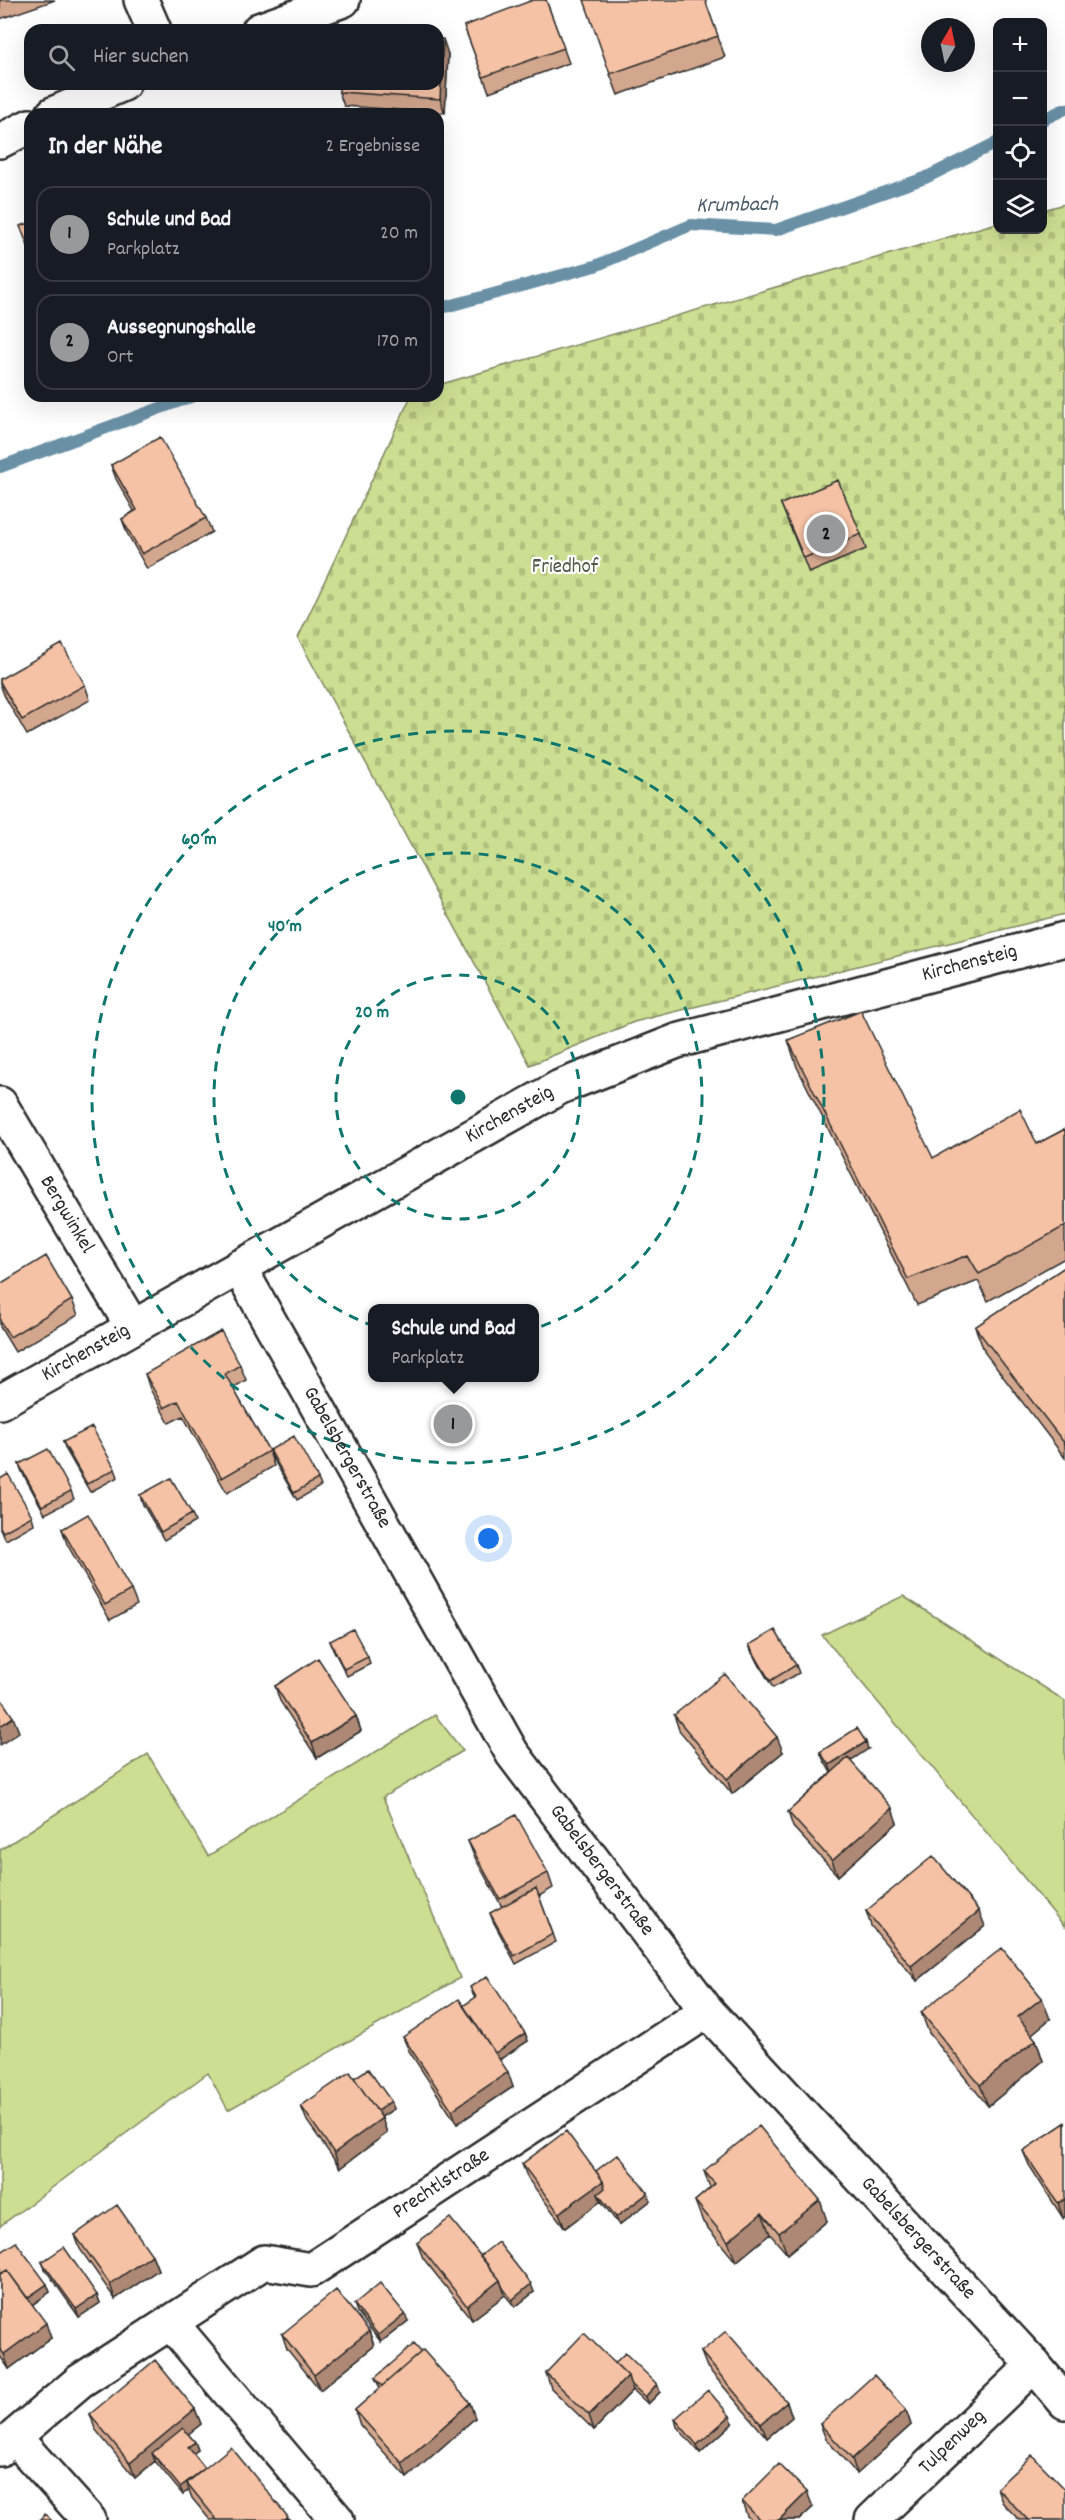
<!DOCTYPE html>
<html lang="de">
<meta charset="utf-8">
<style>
:root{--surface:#171b24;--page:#20242c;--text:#f1f3f6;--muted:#9ea1a6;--line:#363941;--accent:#98999b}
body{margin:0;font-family:Dekko,sans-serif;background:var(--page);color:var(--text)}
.controls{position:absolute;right:18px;top:18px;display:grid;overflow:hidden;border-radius:12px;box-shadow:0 6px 24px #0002}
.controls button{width:54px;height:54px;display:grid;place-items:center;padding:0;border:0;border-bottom:2px solid var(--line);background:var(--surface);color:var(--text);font:30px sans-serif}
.compass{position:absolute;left:921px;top:18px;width:54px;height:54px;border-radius:50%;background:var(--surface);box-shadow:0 6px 24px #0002;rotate:9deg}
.you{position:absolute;left:489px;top:1539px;width:21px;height:21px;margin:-15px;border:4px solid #fff;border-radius:50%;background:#1a73e8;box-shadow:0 0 0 9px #1a73e833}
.badge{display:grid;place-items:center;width:39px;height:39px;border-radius:50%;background:var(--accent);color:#111;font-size:20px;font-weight:700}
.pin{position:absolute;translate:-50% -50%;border:3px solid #fff;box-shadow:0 2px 6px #0006}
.popup{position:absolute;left:368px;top:1304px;width:171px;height:78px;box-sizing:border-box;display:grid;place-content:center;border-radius:12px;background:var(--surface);filter:drop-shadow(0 2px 4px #0005);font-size:20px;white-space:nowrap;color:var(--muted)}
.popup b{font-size:22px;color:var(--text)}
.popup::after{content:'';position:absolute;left:50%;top:100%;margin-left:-12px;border:12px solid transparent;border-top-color:var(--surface)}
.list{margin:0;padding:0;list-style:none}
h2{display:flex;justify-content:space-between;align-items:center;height:78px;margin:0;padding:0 24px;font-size:26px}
h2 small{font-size:20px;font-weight:400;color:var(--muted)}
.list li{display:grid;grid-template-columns:39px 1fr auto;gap:18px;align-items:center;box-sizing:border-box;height:96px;margin:0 12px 12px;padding:0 12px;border:2px solid var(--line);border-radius:18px}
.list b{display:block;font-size:22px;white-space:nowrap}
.list p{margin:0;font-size:20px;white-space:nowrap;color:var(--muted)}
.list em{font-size:20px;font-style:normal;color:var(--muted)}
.icon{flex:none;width:33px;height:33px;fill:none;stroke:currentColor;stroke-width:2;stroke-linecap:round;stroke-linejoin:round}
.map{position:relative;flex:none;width:1065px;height:2520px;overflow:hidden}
.search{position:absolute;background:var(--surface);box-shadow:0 6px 24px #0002;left:24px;top:24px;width:420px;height:66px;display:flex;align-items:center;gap:15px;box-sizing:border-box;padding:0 21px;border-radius:18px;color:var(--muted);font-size:22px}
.panel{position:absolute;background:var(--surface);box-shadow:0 6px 24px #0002;left:24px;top:108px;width:420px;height:294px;border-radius:18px}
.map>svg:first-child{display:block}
.green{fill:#ccde92;stroke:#7c845e;stroke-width:1.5}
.cemetery{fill:url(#cemetery-stones);stroke:#7c845e;stroke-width:1.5}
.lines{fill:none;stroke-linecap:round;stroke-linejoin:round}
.stream{stroke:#6b90a5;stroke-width:12}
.minor-casing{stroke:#2b2b2b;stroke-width:38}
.tertiary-casing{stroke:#2b2b2b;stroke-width:38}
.minor{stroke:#fff;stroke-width:33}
.tertiary{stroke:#fff;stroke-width:33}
.wall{fill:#d3a78e;stroke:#2b2b2b;stroke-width:1.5}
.shaded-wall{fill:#ac8874;stroke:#2b2b2b;stroke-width:1.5}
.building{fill:#f5c2a5;stroke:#2b2b2b;stroke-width:1.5}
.ring{fill:none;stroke:#0f766e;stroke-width:3;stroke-dasharray:10 8}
.labels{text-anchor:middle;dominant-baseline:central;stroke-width:4.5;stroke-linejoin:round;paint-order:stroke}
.park-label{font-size:21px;fill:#535845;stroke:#fff}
.street-label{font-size:21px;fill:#2b2b2b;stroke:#fff}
.water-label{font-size:22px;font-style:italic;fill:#4b5d68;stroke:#fff}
.centre{fill:#0f766e;stroke:#fff;stroke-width:3}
.ring-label{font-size:18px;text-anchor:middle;font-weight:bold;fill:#0f766e;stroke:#fff;stroke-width:4.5;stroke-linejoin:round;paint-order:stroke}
</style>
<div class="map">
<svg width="1065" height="2520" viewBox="0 0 1065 2520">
<defs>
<pattern id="cemetery-stones" width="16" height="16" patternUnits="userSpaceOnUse" patternTransform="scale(1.5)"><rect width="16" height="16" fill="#ccde92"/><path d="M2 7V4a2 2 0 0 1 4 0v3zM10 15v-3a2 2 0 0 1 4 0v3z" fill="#afbf7e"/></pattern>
</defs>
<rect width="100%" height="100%" fill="#fff"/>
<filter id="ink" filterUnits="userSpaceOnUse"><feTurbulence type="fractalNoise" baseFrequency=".0167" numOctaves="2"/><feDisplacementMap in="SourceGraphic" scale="12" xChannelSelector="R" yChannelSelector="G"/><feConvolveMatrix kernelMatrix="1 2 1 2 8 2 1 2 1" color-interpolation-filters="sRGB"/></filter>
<g filter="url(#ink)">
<path class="green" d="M903,1596L1065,1701V1927L822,1635Z
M435,1715L463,1751L383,1797L460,1978L228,2110L208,2073L0,2226V1850L148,1754L208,1856Z"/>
<path class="cemetery" d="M1065,204V914L634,1022L530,1065L298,638L411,396H438V385L997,223L998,230H1042L1043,210Z"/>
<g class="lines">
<path class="stream" d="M1042,120L1065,109
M438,309L595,266L691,225L776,230L925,178L998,142
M0,467L193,396"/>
<g class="minor-casing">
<g id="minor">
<path d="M141,0L154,30"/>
<path id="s1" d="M0,1104L132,1326"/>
<path id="s2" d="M239,1267L512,1753L707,2011L1034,2365L1065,2402"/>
<path id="s3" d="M0,1402L560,1087L677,1041L1065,939"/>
<path d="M171,2323L337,2520"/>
<path d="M14,2437L89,2520"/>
<path id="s4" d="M0,2449L80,2381L264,2262L311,2270L707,2011"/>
<path id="s5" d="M872,2520L1034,2365"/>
</g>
</g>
<g class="tertiary-casing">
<path id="tertiary" d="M259,30L343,0
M53,114L123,84
M0,141L30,126"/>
</g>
<use href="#minor" class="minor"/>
<use href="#tertiary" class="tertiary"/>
</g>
<path class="wall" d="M0,0H55L0,19Z
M546,0L569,63L489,92L464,26Z
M705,0L725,57L618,95L610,74Z
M448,54L445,113L344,106L339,92Z
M111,465L206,518L212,532L147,569L127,533L122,519L134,511L116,479Z
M781,504L861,534L866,549L809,573Z
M0,679L85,685L90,700L27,735L4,695L0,684Z
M788,1040L933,1158L1037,1144L1065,1129V1258L988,1301L978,1281L917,1305L797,1067Z
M1065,1267V1458L985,1353L975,1327Z
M0,1284L72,1300L78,1315L15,1352L0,1327Z
M240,1365L246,1380L233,1388L269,1451L274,1466L227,1493L183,1416L169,1423L150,1389L145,1374Z
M63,1442L115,1469L118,1477L90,1492L66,1450Z
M270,1450L318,1479L321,1486L297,1500L272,1457Z
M19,1464L71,1491L74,1499L45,1514L22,1472Z
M0,1479L32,1516L34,1524L6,1540L0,1530Z
M140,1495L192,1514L195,1522L164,1540L142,1503Z
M62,1529L131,1590L137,1605L110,1620L67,1544Z
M330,1641L368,1657L370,1664L347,1676L333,1649Z
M749,1645L796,1665L799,1673L773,1688L752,1653Z
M275,1686L356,1716L361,1731L317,1758L280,1701Z
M674,1715L783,1752L732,1794L679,1730Z
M868,1749L850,1761L897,1823L838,1876L793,1827L788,1812L831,1773L823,1759L820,1752Z
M468,1841L548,1873L553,1888L539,1896L556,1942L516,1964L493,1921L490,1913L502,1907L474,1856Z
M866,1911L985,1926L917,1981L871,1926Z
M470,1987L525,2033L528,2041L499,2060L513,2087L457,2124L409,2051L403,2037L463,2006L475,1998Z
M921,2012L1050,2019L1031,2034L1036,2040L1043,2061L988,2106L929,2033Z
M354,2078L391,2101L394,2109L381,2117L387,2133L340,2168L307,2121L301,2106Z
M1065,2123L1063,2218L1029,2165L1023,2151Z
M522,2164L596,2171L650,2201L619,2225L601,2201L565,2228L528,2179Z
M704,2171L827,2221L787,2254L770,2234L736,2262L703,2222L695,2201L710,2188Z
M75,2235L152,2255L158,2270L115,2299L80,2249Z
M417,2243L480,2256L534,2292L515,2307L505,2295L472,2320L423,2258Z
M0,2253L50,2292L32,2305L51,2338L9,2369L0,2356Z
M42,2262L97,2295L100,2303L79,2317L45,2269Z
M354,2304L408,2321L381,2342L357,2312Z
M369,2331L374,2346L320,2390L287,2349L282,2334Z
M701,2352L787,2402L792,2417L767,2438L707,2367Z
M615,2363L657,2384L660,2392L648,2404L633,2390L594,2430L551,2388L546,2373Z
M375,2378L475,2418L407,2478L360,2425L355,2410L380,2388Z
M195,2409L201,2424L188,2434L195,2442L198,2450L193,2453L205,2468L290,2520H210L192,2498L189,2490L183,2495L155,2461L135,2478L95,2429L90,2414Z
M906,2410L911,2425L857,2474L826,2439L820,2424Z
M675,2419L733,2423L700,2453L677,2427Z
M997,2488L1065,2520H1019L1002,2502Z
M742,2501L813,2507L799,2520H751L747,2516Z"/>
<path class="shaded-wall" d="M443,39L448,54L445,113L440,99Z
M356,1716L361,1731L317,1758L312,1743Z
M13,1717L19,1732L0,1745V1726Z
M777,1737L783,1752L732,1794L727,1779Z
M866,1742L868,1749L832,1773L829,1765Z
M892,1808L897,1823L838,1876L832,1861Z
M979,1911L985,1926L917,1981L911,1966Z
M1042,1998L1050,2019L1026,2039L1018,2017Z
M525,2033L528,2041L496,2062L493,2054Z
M1036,2040L1043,2061L988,2106L980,2085Z
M508,2072L513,2087L457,2124L452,2110Z
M391,2101L394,2109L378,2119L376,2112Z
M382,2118L387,2133L340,2168L334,2153Z
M603,2181L608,2196L598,2194L601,2201L565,2228L559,2213Z
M648,2193L650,2201L619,2225L616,2217Z
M1065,2199V2217L1063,2218L1058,2203Z
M820,2200L827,2221L787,2254L779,2233Z
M762,2213L770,2234L736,2262L728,2241Z
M152,2255L158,2270L115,2299L110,2284Z
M500,2280L505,2295L472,2320L467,2306Z
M47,2284L50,2292L29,2307L26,2299Z
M531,2284L534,2292L515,2307L512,2300Z
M97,2295L100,2303L79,2317L76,2309Z
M405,2314L408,2321L381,2342L378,2335Z
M46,2323L51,2338L9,2369L4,2354Z
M369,2331L374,2346L320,2390L314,2375Z
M628,2376L633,2390L594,2430L589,2415Z
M657,2384L660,2392L648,2404L645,2397Z
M787,2402L792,2417L767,2438L761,2424Z
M470,2403L475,2418L407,2478L402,2463Z
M195,2409L201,2424L157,2459L152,2453L155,2461L135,2478L130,2463Z
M906,2410L911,2425L857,2474L852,2459Z
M730,2416L733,2423L700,2453L697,2445Z
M195,2442L198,2450L191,2455L188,2447Z
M205,2468L187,2483L189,2490L183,2495L180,2487Z
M807,2492L813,2507L799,2520H779Z"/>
<path class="building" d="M533,0H546L564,48L483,77L464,26Z
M584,0H705L718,36L610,74Z
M438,39H443L440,99L339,92V84H438Z
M30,223V251L20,226Z
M160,437L206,518L142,554L122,519L137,510L111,465Z
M838,480L861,534L804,558L781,504Z
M62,644L85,685L22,720L0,682V679Z
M861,1011L933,1158L1020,1109L1037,1144L1065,1129V1226L979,1274L968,1255L908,1279L788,1040Z
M46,1256L72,1300L10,1337L0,1321V1284Z
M1065,1267V1444L975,1327Z
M221,1331L240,1365L225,1374L269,1451L222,1478L178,1401L164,1408L145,1374Z
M92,1427L115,1469L87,1484L63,1442Z
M294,1436L318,1479L294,1493L270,1450Z
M48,1449L71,1491L42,1506L19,1464Z
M8,1474L32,1516L3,1532L0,1527V1479Z
M171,1478L192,1514L161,1532L140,1495Z
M88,1514L131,1590L105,1605L62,1529Z
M353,1629L368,1657L344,1669L330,1641Z
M775,1630L796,1665L770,1681L749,1645Z
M318,1658L356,1716L312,1743L275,1686Z
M725,1674L777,1737L727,1779L674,1715Z
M0,1697L13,1717L0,1726Z
M857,1728L866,1742L829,1765L820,1752Z
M848,1758L892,1808L832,1861L788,1812Z
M516,1815L548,1873L500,1899L468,1841Z
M933,1856L979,1911L911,1966L866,1911Z
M536,1888L553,1934L514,1956L490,1913Z
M1002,1948L1042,1998L1018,2017L1036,2040L980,2085L921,2012Z
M487,1976L525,2033L495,2053L463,2006L476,1997L470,1987Z
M459,1999L508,2072L452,2110L403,2037Z
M368,2069L391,2101L377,2111L354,2078Z
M350,2072L382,2118L334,2153L301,2106Z
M1065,2123V2199L1058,2203L1023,2151Z
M759,2126L820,2200L779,2233L762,2213L728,2241L695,2201L715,2184L704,2171Z
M566,2131L603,2181L559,2213L522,2164Z
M618,2154L648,2193L616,2217L598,2194L605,2188L603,2181L596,2171Z
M117,2205L152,2255L110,2284L75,2235Z
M450,2218L500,2280L467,2306L417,2243Z
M16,2242L47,2284L27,2298L7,2270L0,2274V2253Z
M498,2242L531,2284L512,2300L503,2288L500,2280L480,2256Z
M64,2247L97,2295L76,2309L42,2262Z
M7,2270L46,2323L4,2354L0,2349V2274Z
M380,2283L405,2314L378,2335L354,2304Z
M336,2290L369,2331L314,2375L282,2334Z
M726,2331L787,2402L761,2424L701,2352Z
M584,2333L628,2376L589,2415L546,2373Z
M414,2344L421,2352L382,2386L375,2378Z
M423,2350L470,2403L402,2463L355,2410Z
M625,2353L657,2384L645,2397L630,2383L628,2376L615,2363Z
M155,2360L195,2409L130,2463L90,2414Z
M874,2375L906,2410L852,2459L820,2424Z
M708,2390L730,2416L697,2445L675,2419Z
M183,2428L195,2442L188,2447L205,2468L180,2487L152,2453Z
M231,2447L288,2517L285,2520H217L187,2483Z
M1032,2455L1065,2489V2520H1028L997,2488Z
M779,2464L807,2492L779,2520H760L742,2501Z
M45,2514L51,2520H39Z"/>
</g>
<g class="ring">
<circle cx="458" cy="1097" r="122"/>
<circle cx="458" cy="1097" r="244"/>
<circle cx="458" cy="1097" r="366"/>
</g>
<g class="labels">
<g class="park-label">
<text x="565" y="568">Friedhof</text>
</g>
<g class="street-label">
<text stroke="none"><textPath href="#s3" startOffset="1071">Kirchensteig</textPath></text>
<text stroke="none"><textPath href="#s3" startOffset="585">Kirchensteig</textPath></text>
<text stroke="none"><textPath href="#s1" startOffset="129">Bergwinkel</textPath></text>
<text stroke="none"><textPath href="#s3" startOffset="99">Kirchensteig</textPath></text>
<text stroke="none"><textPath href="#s2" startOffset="219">Gabelsbergerstraße</textPath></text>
<text stroke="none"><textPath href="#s2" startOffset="705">Gabelsbergerstraße</textPath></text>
<text stroke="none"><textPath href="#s4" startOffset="528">Prechtlstraße</textPath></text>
<text stroke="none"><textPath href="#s2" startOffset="1191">Gabelsbergerstraße</textPath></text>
<text stroke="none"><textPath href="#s5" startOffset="112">Tulpenweg</textPath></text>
</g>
<g class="water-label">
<text transform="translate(737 206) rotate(-1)">Krumbach</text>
</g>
</g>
<circle cx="458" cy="1097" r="9" class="centre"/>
<g class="ring-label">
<text x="199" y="844">60 m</text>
<text x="285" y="931">40 m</text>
<text x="372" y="1017">20 m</text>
</g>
</svg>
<div class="controls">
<button>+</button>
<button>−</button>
<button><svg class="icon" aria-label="locate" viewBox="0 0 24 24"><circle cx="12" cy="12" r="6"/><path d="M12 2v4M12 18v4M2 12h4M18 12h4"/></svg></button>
<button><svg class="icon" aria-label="layers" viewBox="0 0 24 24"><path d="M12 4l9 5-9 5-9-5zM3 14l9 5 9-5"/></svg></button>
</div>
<svg class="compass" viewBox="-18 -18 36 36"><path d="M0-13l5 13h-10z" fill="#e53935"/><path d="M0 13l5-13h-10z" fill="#9ea1a6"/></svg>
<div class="you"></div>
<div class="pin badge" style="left:453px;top:1424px">1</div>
<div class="popup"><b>Schule und Bad</b>Parkplatz</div>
<div class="pin badge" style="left:826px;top:534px">2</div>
<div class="search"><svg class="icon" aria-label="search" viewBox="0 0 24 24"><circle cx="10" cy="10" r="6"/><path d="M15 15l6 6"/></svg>Hier suchen</div>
<section class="panel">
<h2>In der Nähe<small>2 Ergebnisse</small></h2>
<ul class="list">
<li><span class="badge">1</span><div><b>Schule und Bad</b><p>Parkplatz</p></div><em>20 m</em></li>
<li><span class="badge">2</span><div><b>Aussegnungshalle</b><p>Ort</p></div><em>170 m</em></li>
</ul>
</section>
</div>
